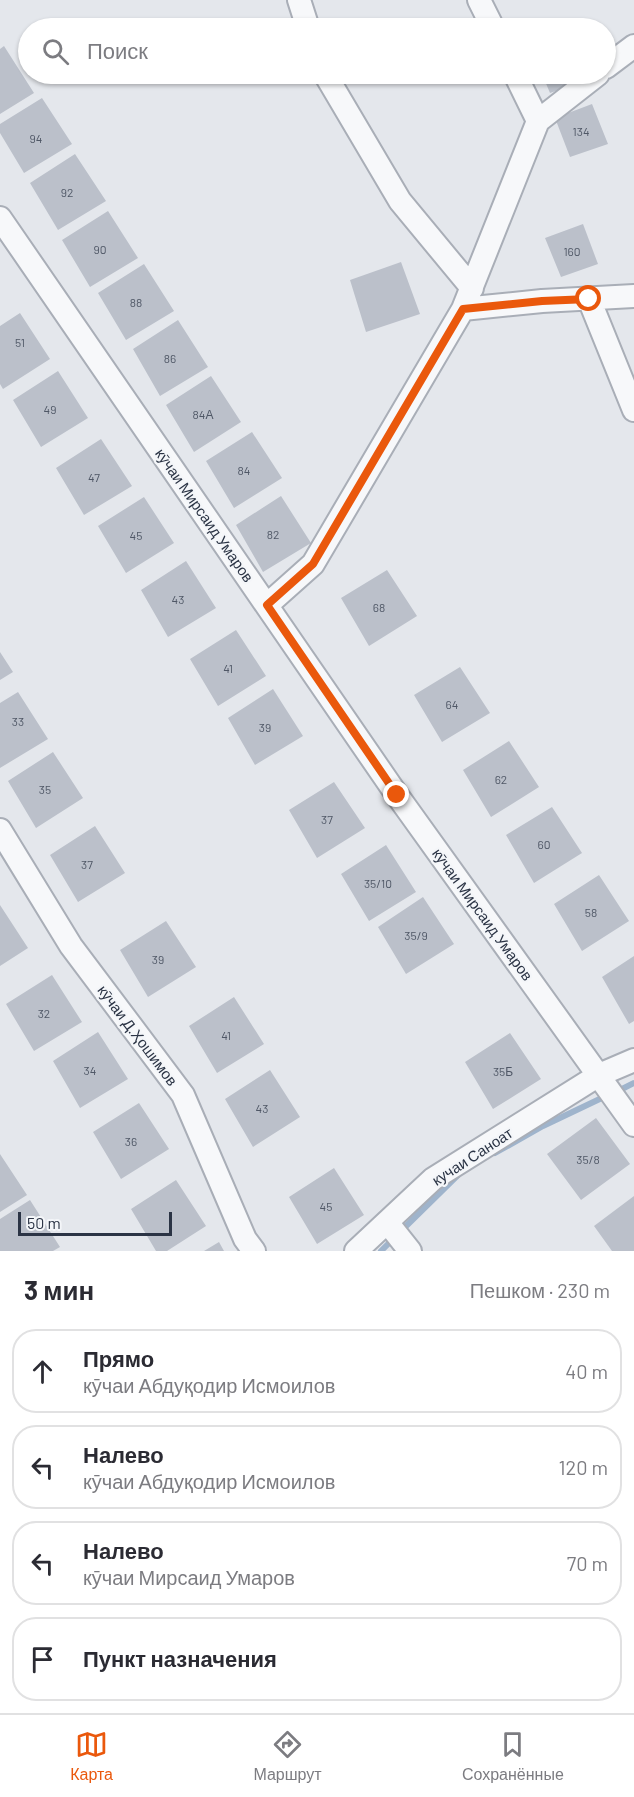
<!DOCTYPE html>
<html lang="ru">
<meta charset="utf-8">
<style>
:root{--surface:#fff;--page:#f2f2f3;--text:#2b2b33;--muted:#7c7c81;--line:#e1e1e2;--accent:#ea580c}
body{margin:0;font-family:Barlow,sans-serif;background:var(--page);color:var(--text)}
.scale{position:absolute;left:18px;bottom:15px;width:154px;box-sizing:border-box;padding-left:6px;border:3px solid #2b3445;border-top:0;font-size:16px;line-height:21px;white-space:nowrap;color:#2b3445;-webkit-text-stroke:4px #f4f6f9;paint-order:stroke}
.stop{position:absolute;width:18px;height:18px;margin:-14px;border:4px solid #ea580c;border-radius:50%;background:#fff}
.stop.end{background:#ea580c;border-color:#fff;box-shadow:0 2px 6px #0008}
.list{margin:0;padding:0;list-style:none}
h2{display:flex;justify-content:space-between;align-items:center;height:78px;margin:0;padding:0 24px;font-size:26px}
h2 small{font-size:20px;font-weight:400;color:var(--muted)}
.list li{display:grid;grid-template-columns:39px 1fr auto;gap:18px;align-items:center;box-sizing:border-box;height:84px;margin:0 12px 12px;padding:0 12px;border:2px solid var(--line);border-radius:24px}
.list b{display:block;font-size:22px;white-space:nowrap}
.list p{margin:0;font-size:20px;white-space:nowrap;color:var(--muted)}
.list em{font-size:20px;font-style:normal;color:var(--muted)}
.icon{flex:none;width:33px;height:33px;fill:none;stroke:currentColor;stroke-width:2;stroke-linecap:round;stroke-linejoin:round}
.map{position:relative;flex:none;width:634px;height:1251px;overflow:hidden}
.search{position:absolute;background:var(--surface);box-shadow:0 2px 4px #0004;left:18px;right:18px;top:18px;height:66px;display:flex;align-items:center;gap:15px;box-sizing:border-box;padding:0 21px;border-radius:33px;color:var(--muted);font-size:22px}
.sheet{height:462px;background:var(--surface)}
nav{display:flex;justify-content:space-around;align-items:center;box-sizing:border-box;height:84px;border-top:2px solid var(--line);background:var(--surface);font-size:16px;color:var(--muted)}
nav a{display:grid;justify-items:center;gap:3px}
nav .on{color:var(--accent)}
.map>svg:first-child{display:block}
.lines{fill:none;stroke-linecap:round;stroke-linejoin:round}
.stream{stroke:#9fb4cc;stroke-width:6}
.building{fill:#bbc0ca}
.minor-casing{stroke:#a9aeb7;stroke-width:26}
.minor{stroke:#f7f8fa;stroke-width:22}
.route{stroke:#ea580c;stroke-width:8}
.labels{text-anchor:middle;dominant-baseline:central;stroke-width:4.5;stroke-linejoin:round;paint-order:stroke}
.number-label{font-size:12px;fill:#4f5766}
.street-label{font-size:15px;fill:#2b3445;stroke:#f4f6f9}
</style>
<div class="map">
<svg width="634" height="1251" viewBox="0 0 634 1251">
<rect width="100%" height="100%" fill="#e4e7ec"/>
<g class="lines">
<path class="stream" d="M616,1092L634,1083
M495,1153L543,1126L606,1096
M401,1231L458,1175
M381,1251L394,1238"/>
</g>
<path class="building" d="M4,46L34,93L0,114V49Z
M542,74H585L588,80L550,93Z
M42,98L72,144L24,173L0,133V124Z
M592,104L608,144L570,157L555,118Z
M75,154L106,201L58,230L30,183Z
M108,211L138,258L90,287L62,240Z
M583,224L598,264L561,277L545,238Z
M401,262L420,314L366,332L350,280Z
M144,264L174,311L126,340L98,293Z
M20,313L50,359L3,389L0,384V326Z
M178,320L208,367L160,396L133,349Z
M58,371L88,418L41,447L13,400Z
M211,376L241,422L194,452L166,405Z
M252,432L282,478L234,508L206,461Z
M101,439L132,486L84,515L56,468Z
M281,496L311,543L263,572L236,525Z
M144,497L174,543L126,573L98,526Z
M186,561L216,608L168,637L141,590Z
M387,570L417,616L369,646L341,598Z
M236,630L266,676L218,706L190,659Z
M0,652L13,672L0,680Z
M460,667L490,713L442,742L414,695Z
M273,689L303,736L255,765L228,718Z
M18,692L48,739L0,768V703Z
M509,741L539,787L491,817L463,770Z
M53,752L83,798L36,828L8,781Z
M334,782L365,828L317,858L289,810Z
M552,807L582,853L534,883L506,835Z
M95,826L125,873L78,902L50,855Z
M386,845L416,892L369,921L341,874Z
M599,875L629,921L582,951L554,904Z
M423,897L454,944L406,974L378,927Z
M0,905L28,948L0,966Z
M166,921L196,967L148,997L120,950Z
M634,956V1021L629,1024L602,977Z
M52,975L82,1022L34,1051L6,1004Z
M234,997L264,1044L217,1073L189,1026Z
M98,1032L128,1079L80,1108L53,1061Z
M510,1033L541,1079L493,1109L465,1062Z
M270,1070L300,1117L253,1147L225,1099Z
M139,1103L169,1149L121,1179L93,1132Z
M596,1118L630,1164L581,1200L547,1154Z
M0,1154L27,1195L0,1212Z
M334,1168L364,1215L317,1244L289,1197Z
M176,1180L206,1226L167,1251H156L131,1209Z
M634,1196V1251H612L594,1226Z
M30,1200L60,1247L53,1251H0V1219Z
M219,1242L224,1251H204Z"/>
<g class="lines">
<g class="minor-casing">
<path id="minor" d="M299,0L308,28
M479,0L493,28
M606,67L634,46
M325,74L400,201L472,288
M538,121L598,74
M0,218L397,795L634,1125
M589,299L634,410
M463,309L542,301L634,296
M267,605L313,564L463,309L538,121L515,74
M0,830L71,946L183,1095L245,1239L254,1251
M387,1222L410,1251
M356,1251L433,1179L599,1075L634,1060"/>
</g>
<use href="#minor" class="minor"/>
</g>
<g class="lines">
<path class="route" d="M397,795L267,605L313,564L463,309L542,301L589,299"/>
</g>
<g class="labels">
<g class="number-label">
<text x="581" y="131">134</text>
<text x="36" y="138">94</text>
<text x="67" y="192">92</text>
<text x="100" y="249">90</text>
<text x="572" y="251">160</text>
<text x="136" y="302">88</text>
<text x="20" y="342">51</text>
<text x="170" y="358">86</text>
<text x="50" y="409">49</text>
<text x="203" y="414">84А</text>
<text x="244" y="470">84</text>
<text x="94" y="477">47</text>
<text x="273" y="534">82</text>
<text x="136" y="535">45</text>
<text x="178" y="599">43</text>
<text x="379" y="607">68</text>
<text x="228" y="668">41</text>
<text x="452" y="704">64</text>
<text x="18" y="721">33</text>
<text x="265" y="727">39</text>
<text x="501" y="779">62</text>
<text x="45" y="789">35</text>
<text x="327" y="819">37</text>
<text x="544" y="844">60</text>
<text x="87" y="864">37</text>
<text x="378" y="883">35/10</text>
<text x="591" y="912">58</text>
<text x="416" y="935">35/9</text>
<text x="158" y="959">39</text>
<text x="44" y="1013">32</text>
<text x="226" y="1035">41</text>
<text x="90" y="1070">34</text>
<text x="503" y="1071">35Б</text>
<text x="262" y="1108">43</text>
<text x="131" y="1141">36</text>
<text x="588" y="1159">35/8</text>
<text x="326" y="1206">45</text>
</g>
<g class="street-label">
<text transform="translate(205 515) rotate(55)">кӯчаи Мирсаид Умаров</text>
<text transform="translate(483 914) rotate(54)">кӯчаи Мирсаид Умаров</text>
<text transform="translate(138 1035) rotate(53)">кӯчаи Д.Ҳошимов</text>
<text transform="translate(472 1156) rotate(-33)">кучаи Саноат</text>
</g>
</g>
</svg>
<div class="scale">50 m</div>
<div class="stop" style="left:589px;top:299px"></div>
<div class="stop end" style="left:397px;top:795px"></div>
<div class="search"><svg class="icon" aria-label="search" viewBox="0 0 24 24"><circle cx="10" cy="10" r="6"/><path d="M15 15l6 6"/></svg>Поиск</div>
</div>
<section class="sheet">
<h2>3 мин<small>Пешком · 230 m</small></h2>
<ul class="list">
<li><svg class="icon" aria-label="ahead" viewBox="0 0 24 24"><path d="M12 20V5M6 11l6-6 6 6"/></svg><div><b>Прямо</b><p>кӯчаи Абдуқодир Исмоилов</p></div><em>40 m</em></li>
<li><svg class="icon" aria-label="left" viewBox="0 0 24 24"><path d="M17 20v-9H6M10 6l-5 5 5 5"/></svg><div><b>Налево</b><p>кӯчаи Абдуқодир Исмоилов</p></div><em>120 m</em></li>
<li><svg class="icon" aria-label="left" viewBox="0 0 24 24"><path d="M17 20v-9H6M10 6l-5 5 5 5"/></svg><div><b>Налево</b><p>кӯчаи Мирсаид Умаров</p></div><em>70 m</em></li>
<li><svg class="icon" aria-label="arrive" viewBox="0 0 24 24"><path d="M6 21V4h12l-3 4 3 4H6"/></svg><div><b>Пункт назначения</b></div></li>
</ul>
</section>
<nav>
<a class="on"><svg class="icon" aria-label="map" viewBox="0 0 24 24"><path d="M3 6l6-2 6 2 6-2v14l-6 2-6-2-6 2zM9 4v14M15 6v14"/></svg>Карта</a>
<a><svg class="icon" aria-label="directions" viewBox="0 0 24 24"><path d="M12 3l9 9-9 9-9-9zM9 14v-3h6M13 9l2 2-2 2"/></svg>Маршрут</a>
<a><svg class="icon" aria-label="saved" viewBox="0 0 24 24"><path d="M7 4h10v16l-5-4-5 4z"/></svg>Сохранённые</a>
</nav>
